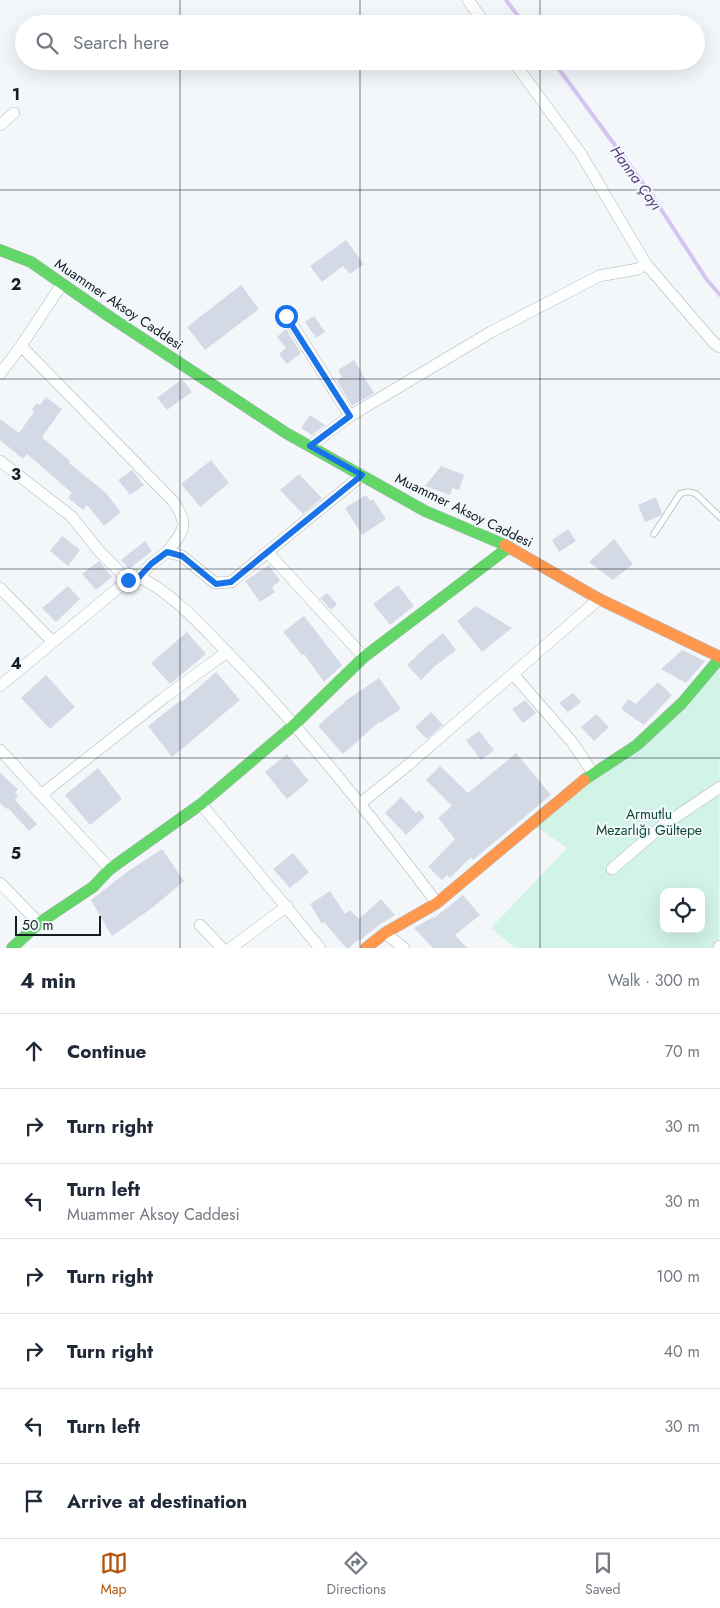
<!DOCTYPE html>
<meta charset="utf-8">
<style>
:root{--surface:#fff;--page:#f2f2f3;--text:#1f2937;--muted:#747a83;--line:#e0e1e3;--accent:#b45309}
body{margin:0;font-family:Jost,sans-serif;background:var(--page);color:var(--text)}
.controls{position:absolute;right:15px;bottom:15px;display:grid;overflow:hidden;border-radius:10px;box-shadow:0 5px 20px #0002}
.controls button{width:45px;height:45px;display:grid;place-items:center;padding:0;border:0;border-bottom:1px solid var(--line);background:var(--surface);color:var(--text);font:25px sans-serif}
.scale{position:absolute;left:15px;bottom:12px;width:86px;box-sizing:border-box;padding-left:5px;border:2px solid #131e24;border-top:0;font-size:14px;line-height:18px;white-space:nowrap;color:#131e24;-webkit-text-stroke:4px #f2f8fc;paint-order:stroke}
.stop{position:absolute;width:15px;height:15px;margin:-11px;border:4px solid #1a73e8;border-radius:50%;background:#fff}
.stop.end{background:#1a73e8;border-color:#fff;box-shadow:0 1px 5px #0008}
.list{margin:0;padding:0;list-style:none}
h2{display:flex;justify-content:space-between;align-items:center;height:65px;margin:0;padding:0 20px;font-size:21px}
h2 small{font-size:16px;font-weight:400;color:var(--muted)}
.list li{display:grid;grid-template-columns:32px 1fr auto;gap:15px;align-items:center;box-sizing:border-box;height:75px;padding:0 20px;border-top:1px solid var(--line)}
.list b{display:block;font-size:19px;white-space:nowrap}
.list p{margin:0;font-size:16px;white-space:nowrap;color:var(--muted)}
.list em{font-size:16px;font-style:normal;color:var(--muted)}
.icon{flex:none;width:28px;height:28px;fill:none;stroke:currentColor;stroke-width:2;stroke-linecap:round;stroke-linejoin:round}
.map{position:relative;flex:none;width:720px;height:948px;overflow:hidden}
.search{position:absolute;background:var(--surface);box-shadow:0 5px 20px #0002;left:15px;right:15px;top:15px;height:55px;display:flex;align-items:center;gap:12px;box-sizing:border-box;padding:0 18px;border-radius:28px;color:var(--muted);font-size:19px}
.sheet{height:590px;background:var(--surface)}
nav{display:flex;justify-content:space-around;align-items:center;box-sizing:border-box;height:70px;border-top:1px solid var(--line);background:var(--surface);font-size:14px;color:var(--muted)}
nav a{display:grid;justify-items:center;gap:2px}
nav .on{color:var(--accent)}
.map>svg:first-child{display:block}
.green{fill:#d1f4e6;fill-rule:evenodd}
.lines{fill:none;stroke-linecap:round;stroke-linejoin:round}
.stream{stroke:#d4c5f0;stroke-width:4}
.building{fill:#d4d9e6}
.lane-casing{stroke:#afb5b9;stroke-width:7}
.street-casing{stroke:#afb5b9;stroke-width:12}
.fast-casing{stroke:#afb5b9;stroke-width:12}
.slow-casing{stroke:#afb5b9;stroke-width:12}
.lane{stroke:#fdfefe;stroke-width:5.5}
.street{stroke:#fdfefe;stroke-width:11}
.fast{stroke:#63d668;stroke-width:11}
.slow{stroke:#ff974d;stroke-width:11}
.route{stroke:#1a73e8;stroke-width:6}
.grid{fill:none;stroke:#131e24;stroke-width:1;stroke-opacity:0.55}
.labels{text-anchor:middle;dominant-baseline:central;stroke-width:4;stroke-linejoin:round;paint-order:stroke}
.street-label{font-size:14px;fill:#131e24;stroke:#f2f8fc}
.park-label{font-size:14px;fill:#0d4934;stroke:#f2f8fc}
.water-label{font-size:15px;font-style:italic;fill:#56377e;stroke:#f2f8fc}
.grid-label{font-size:16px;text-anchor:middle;font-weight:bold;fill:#131e24;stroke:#f2f8fc;stroke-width:4;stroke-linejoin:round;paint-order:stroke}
</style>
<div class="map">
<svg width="720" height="948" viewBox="0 0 720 948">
<rect width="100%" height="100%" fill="#f4f7fa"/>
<path class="green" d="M720,658L719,948H515L491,928L567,848L532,824L637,745ZM664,892H701V929H664Z"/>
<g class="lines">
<path class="stream" d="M506,0L524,24
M553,61L653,197L707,280L720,295"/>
</g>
<path class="building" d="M346,240L364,264L350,274L343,266L322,282L310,266Z
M241,285L259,309L205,350L187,327Z
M314,316L325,332L316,338L305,322Z
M286,329L301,353L287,364L279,354L286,348L277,337Z
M354,360L374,393L352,406L337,381L342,377L338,370Z
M182,379L192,392L167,410L157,398Z
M46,397L62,409L42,437L70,461L69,463L105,492L121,512L104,526L87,505L83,510L68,498L72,493L27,454L23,459L0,440V419L19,433L34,412L32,410L37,403L40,405Z
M310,415L325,425L312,435L301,428Z
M211,460L229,483L200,507L181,484Z
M441,466L464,475L459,490L452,488L450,495L425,486Z
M132,470L144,485L130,495L118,480Z
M299,474L322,498L303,514L280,490Z
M366,495L370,501L373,499L386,519L362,535L345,508Z
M656,497L662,513L660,516L645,522L638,505Z
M568,529L576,541L559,552L552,540Z
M62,536L80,550L68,566L50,551Z
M614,539L633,564L613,580L589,562Z
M145,541L152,551L129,569L121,560Z
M99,561L112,577L96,590L82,574Z
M269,565L280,581L272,587L275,592L260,602L245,581Z
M398,585L414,606L390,625L373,604Z
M68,586L80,599L56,622L42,608Z
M327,593L337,604L331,610L320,598Z
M476,606L512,628L482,652L457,621Z
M304,616L342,665L324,682L304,654L302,655L283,632Z
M187,632L206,654L170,684L151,663Z
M443,633L456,650L434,667L421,680L407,665L427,646Z
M682,650L705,661L686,683L661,669Z
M216,672L240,700L172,757L148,726L181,700L182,702Z
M46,675L75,707L50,729L21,698Z
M379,678L401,709L380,723L379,722L343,754L318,726L348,699Z
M658,682L672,695L644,725L621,709L628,699L636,704Z
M573,693L581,702L568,712L559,703Z
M525,700L536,713L523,723L512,709Z
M431,712L443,725L427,739L415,727Z
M596,714L609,727L594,741L581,727Z
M479,731L494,750L481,760L466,740Z
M516,753L551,795L473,860L471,857L450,878L447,875L442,880L428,867L455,839L438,818L452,806L426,780L440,766L468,793Z
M287,754L309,781L287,799L265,772Z
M98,768L122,799L90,825L65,795Z
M0,773L18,789L15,793L18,796L15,800L37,824L29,831L8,808L6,809L0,803Z
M401,797L416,813L419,810L425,817L406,835L385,813Z
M162,849L184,881L152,908L112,936L91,900L127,872Z
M293,853L309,872L290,888L273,869Z
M330,891L345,914L350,910L359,919L381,899L395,915L379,925L359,941L358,940L349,948H346L324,922L322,924L310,904Z
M463,895L480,915L455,935L467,948H433L414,928L433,917L434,918Z"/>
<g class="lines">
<g class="lane-casing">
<path id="lane" d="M654,534L680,494C686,491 690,491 696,494L720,517"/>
</g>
<g class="street-casing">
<path id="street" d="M468,0L485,24
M513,61L581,154L646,264L714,343L720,347
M0,125L14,113
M287,316L350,416
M21,346L173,501C190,526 184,530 167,552
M0,374L21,346L62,284
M310,446L350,416L491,332L599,276L638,269L646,264
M0,461L71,516L100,552L128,580
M268,553L364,657
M139,577C174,594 201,626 228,653C304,731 371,816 437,903
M0,588L53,642
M513,674L572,742L593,773
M0,686L128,580L139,577L151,564L167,552L182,556L215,583L231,582L362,475
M0,750L110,869
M42,794L165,697L227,652
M361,803L408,765L599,599
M201,804L320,948
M612,869L661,827L720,787
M0,883L39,923
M200,925L222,948
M385,933L404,948
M231,948L287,906
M719,948L720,946"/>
</g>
<g class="fast-casing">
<path id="fast" d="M0,250L31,262L110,317L286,433L425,511L505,545
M584,780L637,745L682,703L720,658
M12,948L39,923L93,887L110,869L201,804L294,725L364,657L509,547"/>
</g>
<g class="slow-casing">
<path id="slow" d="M505,545L599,599L720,657
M366,948L385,933L437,903L584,780"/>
</g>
<use href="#lane" class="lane"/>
<use href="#street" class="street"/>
<use href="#fast" class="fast"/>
<use href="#slow" class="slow"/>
</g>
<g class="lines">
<path class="route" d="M128,580L139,577L151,564L167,552L182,556L216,584L231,582L362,475L310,446L350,416L286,316"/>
</g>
<path class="grid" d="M180,0V24M360,0V24M540,0V24M180,61V948M360,61V948M540,61V948M0,190H720M0,379H720M0,569H720M0,758H720"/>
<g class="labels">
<g class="street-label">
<text transform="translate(119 304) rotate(34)">Muammer Aksoy Caddesi</text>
<text transform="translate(464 510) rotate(26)">Muammer Aksoy Caddesi</text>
</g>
<g class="park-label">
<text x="649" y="814">Armutlu<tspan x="649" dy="16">Mezarlığı Gültepe</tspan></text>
</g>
<g class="water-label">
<text transform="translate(636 178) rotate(54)">Hanna Çayı</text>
</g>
</g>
<g class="grid-label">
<text x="16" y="100">1</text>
<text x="16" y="290">2</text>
<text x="16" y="480">3</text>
<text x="16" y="669">4</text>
<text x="16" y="859">5</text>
</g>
</svg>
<div class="controls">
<button><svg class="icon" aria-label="locate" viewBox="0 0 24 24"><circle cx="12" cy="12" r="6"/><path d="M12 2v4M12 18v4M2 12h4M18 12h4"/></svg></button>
</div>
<div class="scale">50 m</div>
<div class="stop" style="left:286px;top:316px"></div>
<div class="stop end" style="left:128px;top:580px"></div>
<div class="search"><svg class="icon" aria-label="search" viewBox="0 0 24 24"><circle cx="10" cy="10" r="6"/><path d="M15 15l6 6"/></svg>Search here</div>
</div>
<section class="sheet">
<h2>4 min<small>Walk · 300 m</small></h2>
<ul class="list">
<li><svg class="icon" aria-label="ahead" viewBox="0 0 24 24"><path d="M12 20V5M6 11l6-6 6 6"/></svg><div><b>Continue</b></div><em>70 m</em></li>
<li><svg class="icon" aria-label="right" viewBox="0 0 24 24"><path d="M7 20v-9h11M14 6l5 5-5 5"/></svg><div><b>Turn right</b></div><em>30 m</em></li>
<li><svg class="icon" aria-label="left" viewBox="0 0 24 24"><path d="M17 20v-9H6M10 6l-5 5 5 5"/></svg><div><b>Turn left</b><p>Muammer Aksoy Caddesi</p></div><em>30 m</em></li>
<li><svg class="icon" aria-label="right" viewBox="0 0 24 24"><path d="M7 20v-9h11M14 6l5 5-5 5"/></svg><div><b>Turn right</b></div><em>100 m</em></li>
<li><svg class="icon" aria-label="right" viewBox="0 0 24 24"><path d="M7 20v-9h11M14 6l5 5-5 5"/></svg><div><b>Turn right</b></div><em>40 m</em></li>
<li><svg class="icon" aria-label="left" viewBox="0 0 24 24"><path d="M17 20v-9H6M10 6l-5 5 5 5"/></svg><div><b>Turn left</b></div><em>30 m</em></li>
<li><svg class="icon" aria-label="arrive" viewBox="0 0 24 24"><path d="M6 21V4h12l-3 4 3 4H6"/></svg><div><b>Arrive at destination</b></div></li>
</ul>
</section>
<nav>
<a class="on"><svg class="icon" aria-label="map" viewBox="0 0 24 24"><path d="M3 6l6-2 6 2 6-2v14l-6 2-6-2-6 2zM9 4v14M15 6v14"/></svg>Map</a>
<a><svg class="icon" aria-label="directions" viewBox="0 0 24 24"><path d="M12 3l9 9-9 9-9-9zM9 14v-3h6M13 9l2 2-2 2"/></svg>Directions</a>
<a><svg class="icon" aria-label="saved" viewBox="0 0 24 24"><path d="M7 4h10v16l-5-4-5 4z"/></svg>Saved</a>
</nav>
